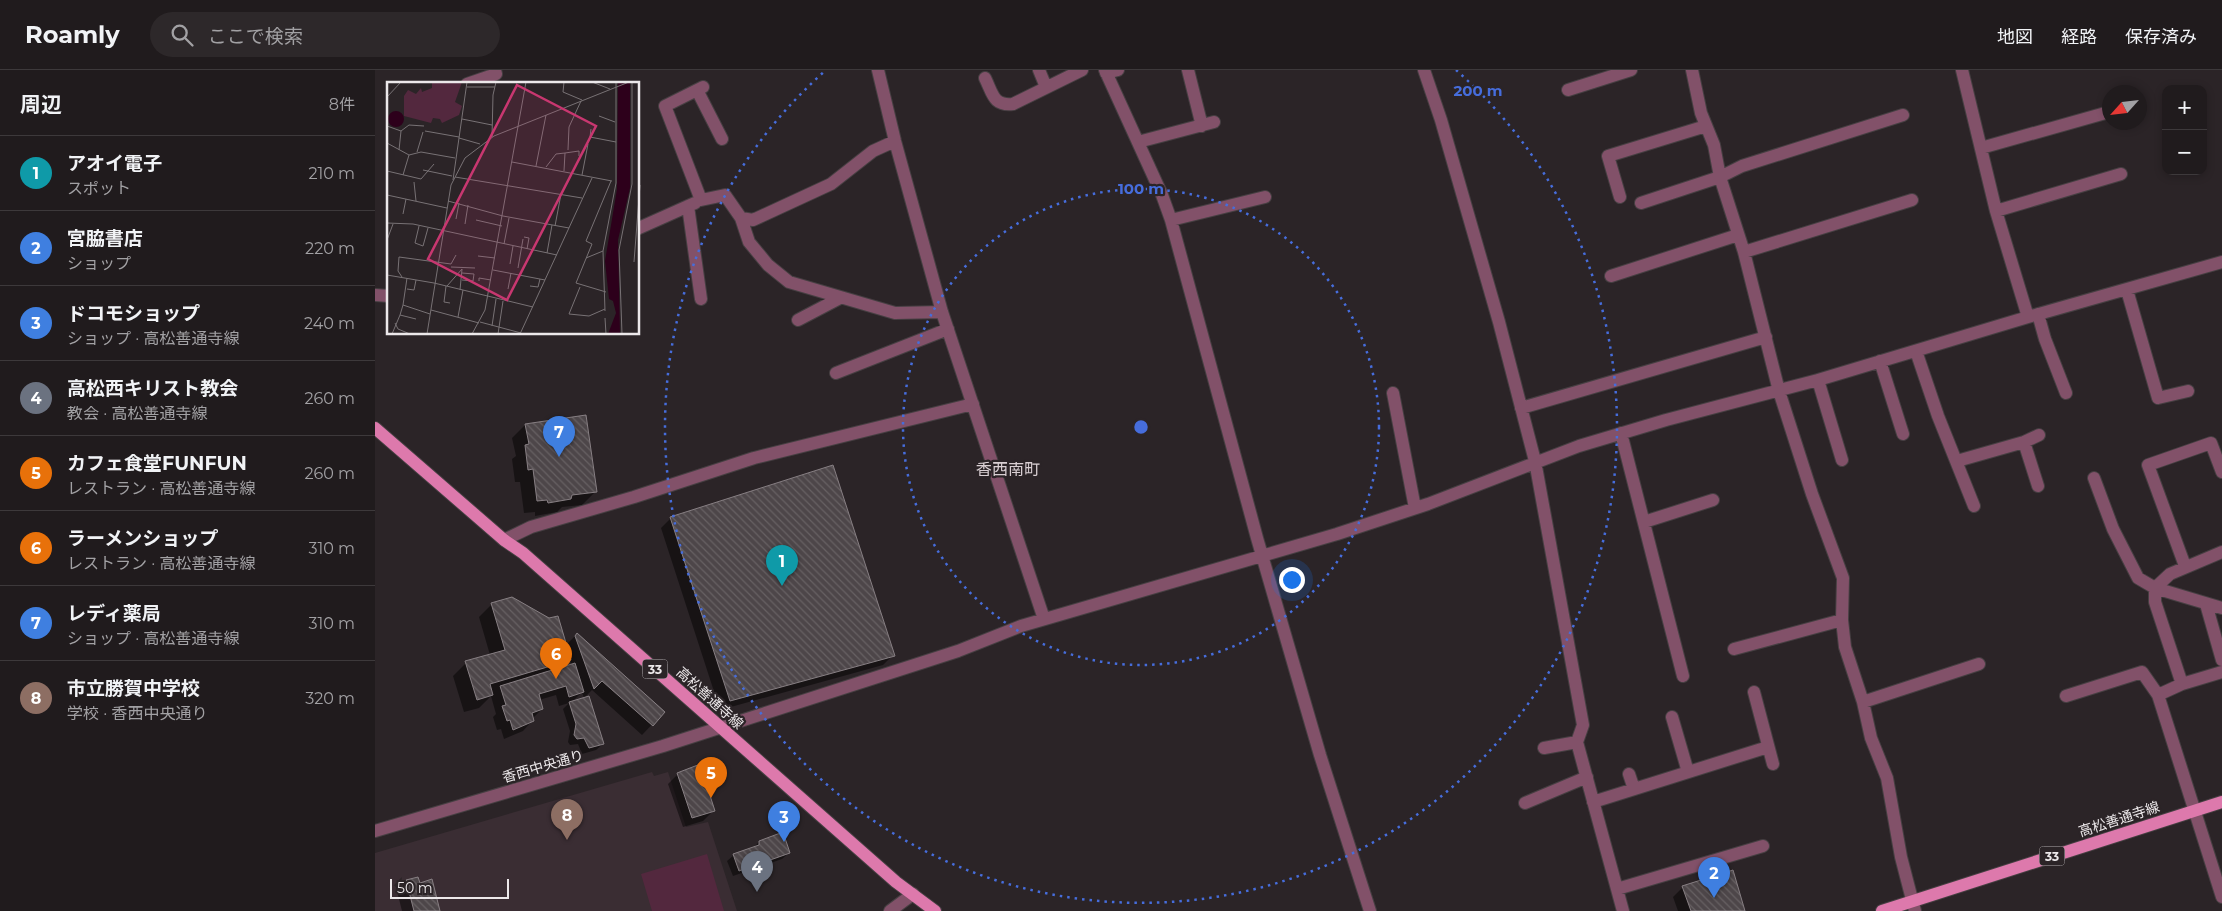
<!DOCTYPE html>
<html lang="ja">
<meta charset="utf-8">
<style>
:root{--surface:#201b1d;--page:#2d282a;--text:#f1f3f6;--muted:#a2a1a4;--line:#3d393b;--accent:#34d4a8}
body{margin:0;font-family:Montserrat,"Noto Sans JP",sans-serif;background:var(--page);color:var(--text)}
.controls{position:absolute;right:15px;top:15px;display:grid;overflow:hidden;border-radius:10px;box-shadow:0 2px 8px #0003}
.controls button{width:45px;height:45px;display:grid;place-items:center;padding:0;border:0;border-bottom:1px solid var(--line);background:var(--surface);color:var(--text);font:25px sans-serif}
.compass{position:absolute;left:1727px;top:15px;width:45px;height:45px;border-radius:50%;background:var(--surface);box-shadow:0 2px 8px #0003;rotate:243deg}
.scale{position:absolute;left:15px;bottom:12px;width:119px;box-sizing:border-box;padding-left:5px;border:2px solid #ece8ea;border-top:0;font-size:14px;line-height:18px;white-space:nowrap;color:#ece8ea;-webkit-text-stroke:4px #2b2427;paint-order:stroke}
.you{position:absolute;left:916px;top:509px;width:18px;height:18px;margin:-12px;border:4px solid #fff;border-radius:50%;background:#1a73e8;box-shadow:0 0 0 8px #1a73e833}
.badge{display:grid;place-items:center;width:32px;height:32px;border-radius:50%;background:var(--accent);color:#fff;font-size:16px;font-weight:700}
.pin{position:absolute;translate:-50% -41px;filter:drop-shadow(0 1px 2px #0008)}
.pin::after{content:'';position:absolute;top:26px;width:18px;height:15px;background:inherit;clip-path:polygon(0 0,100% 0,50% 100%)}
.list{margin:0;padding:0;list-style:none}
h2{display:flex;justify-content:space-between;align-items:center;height:65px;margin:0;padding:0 20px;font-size:21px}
h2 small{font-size:16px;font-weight:400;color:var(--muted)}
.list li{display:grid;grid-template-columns:32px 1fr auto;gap:15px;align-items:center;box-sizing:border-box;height:75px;padding:0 20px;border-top:1px solid var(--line)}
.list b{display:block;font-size:19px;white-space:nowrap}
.list p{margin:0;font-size:16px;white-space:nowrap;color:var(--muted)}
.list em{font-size:16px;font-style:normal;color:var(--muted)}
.icon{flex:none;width:28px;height:28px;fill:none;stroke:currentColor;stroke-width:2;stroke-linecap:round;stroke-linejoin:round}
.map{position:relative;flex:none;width:1847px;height:841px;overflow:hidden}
header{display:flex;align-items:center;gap:30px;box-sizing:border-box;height:70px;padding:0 25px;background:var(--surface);border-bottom:1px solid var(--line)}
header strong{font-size:24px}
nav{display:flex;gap:28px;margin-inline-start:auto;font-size:18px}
.search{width:350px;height:45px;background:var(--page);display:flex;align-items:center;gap:12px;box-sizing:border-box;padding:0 18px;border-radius:28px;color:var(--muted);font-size:19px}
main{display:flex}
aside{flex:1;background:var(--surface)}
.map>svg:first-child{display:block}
.built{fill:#3a2d33}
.green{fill:#53283e}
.shadow{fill:#0007;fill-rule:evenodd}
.building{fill:url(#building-back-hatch);stroke:#877f83}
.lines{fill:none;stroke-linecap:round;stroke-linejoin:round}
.minor-casing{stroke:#463f42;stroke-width:14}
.major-casing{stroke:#463f42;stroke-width:14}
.minor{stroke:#825169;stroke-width:12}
.major{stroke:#dd79ac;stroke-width:12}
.ring{fill:none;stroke:#466ddc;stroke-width:2.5;stroke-dasharray:2.5 5}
.labels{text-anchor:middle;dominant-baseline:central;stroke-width:4.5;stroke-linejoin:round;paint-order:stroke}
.shield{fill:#2b2427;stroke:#b2adb0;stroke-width:1}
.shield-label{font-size:12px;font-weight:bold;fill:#ece8ea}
.street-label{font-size:14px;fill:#ece8ea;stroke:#2b2427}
.quarter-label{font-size:16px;fill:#d9cfd3;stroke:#2b2427}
.inset-road{fill:none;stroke:#787275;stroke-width:1}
.view{fill:#c83770;fill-opacity:0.15;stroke:#c83770;stroke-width:2.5}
.inset-edge{fill:none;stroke:#ece8ea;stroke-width:2.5}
.centre{fill:#466ddc;stroke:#2b2427;stroke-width:2.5}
.ring-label{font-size:15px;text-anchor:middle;font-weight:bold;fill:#466ddc;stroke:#2b2427;stroke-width:4.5;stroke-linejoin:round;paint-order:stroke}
</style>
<header>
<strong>Roamly</strong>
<div class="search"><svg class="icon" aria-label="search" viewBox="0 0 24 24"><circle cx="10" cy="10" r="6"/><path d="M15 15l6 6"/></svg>ここで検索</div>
<nav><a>地図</a><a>経路</a><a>保存済み</a></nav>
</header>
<main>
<aside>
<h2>周辺<small>8件</small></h2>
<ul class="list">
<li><span class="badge" style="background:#0f9aa8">1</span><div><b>アオイ電子</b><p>スポット</p></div><em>210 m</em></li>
<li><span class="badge" style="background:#3f7fe0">2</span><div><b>宮脇書店</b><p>ショップ</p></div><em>220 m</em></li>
<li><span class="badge" style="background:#3f7fe0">3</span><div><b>ドコモショップ</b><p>ショップ · 高松善通寺線</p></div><em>240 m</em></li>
<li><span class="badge" style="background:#6b7280">4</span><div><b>高松西キリスト教会</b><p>教会 · 高松善通寺線</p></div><em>260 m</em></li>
<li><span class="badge" style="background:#e8710a">5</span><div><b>カフェ食堂FUNFUN</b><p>レストラン · 高松善通寺線</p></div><em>260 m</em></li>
<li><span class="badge" style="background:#e8710a">6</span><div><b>ラーメンショップ</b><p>レストラン · 高松善通寺線</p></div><em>310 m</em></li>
<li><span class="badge" style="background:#3f7fe0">7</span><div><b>レディ薬局</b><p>ショップ · 高松善通寺線</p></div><em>310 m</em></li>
<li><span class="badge" style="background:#8d6e63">8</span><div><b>市立勝賀中学校</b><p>学校 · 香西中央通り</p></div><em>320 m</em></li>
</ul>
</aside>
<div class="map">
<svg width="1847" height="841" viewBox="0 0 1847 841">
<defs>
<pattern id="building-back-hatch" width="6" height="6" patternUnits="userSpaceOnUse" patternTransform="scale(1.25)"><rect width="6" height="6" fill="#4d4649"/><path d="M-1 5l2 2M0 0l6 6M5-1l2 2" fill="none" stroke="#676163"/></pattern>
</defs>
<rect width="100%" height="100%" fill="#2b2427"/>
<path class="built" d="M277,702L279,706L293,702L311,757L333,752L362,841H0V783Z"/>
<path class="green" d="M332,784L349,841H277L266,804Z"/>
<path class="shadow" d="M150,355L220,422L207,435L187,437L182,442L160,446V442L149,443L145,412H140L137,389L141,386L137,368Z
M296,448L518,585L508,595L345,640L286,458Z
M117,534L190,576L202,564L288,643L267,665L217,620L209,628L207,622L197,632L228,674L221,680L207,684L203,674L195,675L193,672L195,661L188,639L194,633L184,636L181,625L164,630L167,639L157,649V651L148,661L129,669L126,659L122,660L118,647L121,644L116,626L104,638L89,642L78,606L91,593L115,585L104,547ZM195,589L197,596L185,599Z
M303,704L332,705L328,709L338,741L328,751L308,757L293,714Z
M384,772L414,783L407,789L358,806L352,791L359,785L378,778Z
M32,812L64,841H27L22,821Z
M1308,817L1368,841H1303L1298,827Z"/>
<path class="building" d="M211,345L222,422L197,425L196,429L173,433L172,430L162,431L158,399L153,400L150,375L154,374L150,354Z
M458,395L520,586L355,631L295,447Z
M137,527L174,548L183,546L196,590L115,614L118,625L102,630L90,591L130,580L116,533Z
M202,563L290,642L278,656L227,611L219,619L200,566Z
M200,593L209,622L194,627L191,616L164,624L168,639L157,643L159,651L138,660L135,650L132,651L127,636L131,635L125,616Z
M214,626L229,674L214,678L209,668L202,669L199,665L201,654L194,632Z
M328,693L333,706L329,707L340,741L317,748L302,703Z
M408,762L415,783L364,801L358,784L384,775V771Z
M1358,800L1370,841H1316L1307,816Z
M43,807L45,813L57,809L65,841H39L31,810Z"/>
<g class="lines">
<g class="minor-casing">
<path id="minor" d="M503,0L520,71L567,242L669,549
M664,0L671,17
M730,0L787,125L796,150L882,468L945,685L995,841
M813,0L827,56
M1049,0L1066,50L1124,252L1160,391L1208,655L1202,672L1248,841
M1317,0L1326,43L1339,75L1345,107L1369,182L1404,321L1437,424L1468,508L1467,550L1470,577L1488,632L1496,668L1512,708L1526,787L1540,841
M1587,0L1621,141L1653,247
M731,3L743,0
M610,8C618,24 618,36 638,34L707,0
M92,14L121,4L120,0
M328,17L290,36L326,130L350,125L366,148L378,150L456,114L498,81L520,71
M322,20L347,69
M1193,20L1256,0
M763,72L839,52
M1606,78L1734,42
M1245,127L1233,86L1331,56
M1266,133L1345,107L1367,96L1528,45
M313,136L326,229
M1621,141L1746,104
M366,148L374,172L393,195L414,212L520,243L567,242
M796,150L890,127
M264,158L320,133
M1369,182L1537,130
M1236,206L1363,165
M1752,220L1783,328L1813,321
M0,225L14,226
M1663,244L1670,269L1691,323
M423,250L465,228
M1541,281L1563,346L1599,436
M1505,291L1528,364
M461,303L573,259
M1443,310L1467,390
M1018,323L1040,438
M1146,338L1391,267
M1246,363L1308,606
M1649,372L1663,416
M1582,391L1649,372L1664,365
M1719,408L1738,459L1763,508L1780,518V532L1807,614
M1269,452L1338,430
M129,470L156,457L259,427L379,388L598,334
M1847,482L1795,504L1780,518L1847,538
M1810,496L1773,395L1836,373L1847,402
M1831,534L1847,590
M1359,579L1467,550
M1379,622L1398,694
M1783,625L1807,614L1847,602
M1691,626L1767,602L1783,625L1847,827
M1488,632L1604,594
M1297,647L1313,702
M1169,678L1202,672
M1254,704L1259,719
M1218,732L1393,677
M1150,733L1212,707
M0,761L288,676L583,581L646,556L962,464L1053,434L1204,376L1291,350L1443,310L1653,247L1847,192
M1242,819L1388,776
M515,841L538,824"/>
</g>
<g class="major-casing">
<path id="major" d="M0,358L129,470L148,483L521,812L560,841
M1507,841L1847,732"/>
</g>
<use href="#minor" class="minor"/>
<use href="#major" class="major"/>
</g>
<g class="ring">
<circle cx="766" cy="357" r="238"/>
<path d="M1081 0A476 476 0 1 1 451 0"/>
</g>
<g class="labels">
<g class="shield">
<rect x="267.5" y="589.5" width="25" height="19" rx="4"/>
<rect x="1664.5" y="776.5" width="25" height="19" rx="4"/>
</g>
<g class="shield-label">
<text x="280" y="599">33</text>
<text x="1677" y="786">33</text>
</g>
<g class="street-label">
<text transform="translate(335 628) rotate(42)">高松善通寺線</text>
<text transform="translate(168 696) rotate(-16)">香西中央通り</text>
<text transform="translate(1744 749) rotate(-18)">高松善通寺線</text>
</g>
<g class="quarter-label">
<text x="633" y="399">香西南町</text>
</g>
</g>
<g transform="translate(12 12)">
<rect width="252" height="252" fill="#2b2427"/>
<path d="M45,0H75L68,20L75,24L72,33L55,41L53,37L46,36L44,41L17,34V14L21,8L29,12L34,6L35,10L45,6Z" fill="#53283e"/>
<path d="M231,0H243V106L231,158L233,252H221L229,231L226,219L222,217L218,179L230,107ZM1 37a8 8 0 1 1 16 0a8 8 0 1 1-16 0Z" fill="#2d001b"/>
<path class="inset-road" d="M177,0L176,10L195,18M205,0L223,7M80,5H108M0,15L14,0M212,34L228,40M75,37L105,43M0,44L14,49L12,68M204,47L203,55L229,60M14,49L22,43L37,44M38,49L72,55M105,55L106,13L109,0M72,56L93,62M0,61L22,73L34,70L68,76M181,68L182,45L194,19M30,70L36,50M125,80L225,99M149,84L159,33M159,85L169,72L178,71M36,88L65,94M0,89L34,97L47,82M177,89L178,71L192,69V74M16,93L22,73M195,93L201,62M68,95L195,116M66,98L80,0M27,100L29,119M0,113L60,126M61,119L116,134L182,146M16,132L19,117M69,137L72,121M89,138L115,144M0,141L26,142L170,173M78,142L81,123M32,144L28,161L36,164L41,146M168,144L174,112M137,155L142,156L140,167M0,158L6,142M117,162L122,136M160,171L165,143M91,174L108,176M199,176L216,169M247,180L253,103M123,182L126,164M64,185L88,186M131,186L136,157M106,188L158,198M0,193L47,201L146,225M15,195L11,189L12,175L64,182L69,173M75,198L86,199L87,192L75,191M92,199V196L104,198M59,204L57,220L63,221M60,204L75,187L73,208M143,204L151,205L153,197M193,205L182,232L202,234L218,227M20,207L27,208L29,198M121,207L124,191M219,210L189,201L205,162L199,159L224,99M16,223L20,196M44,228L92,241M218,229L216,169L229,101V0M71,235L76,208M218,236L219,252M29,237L13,233L16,223L43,232M93,240L134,251M8,241L11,247L23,252M105,244L109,217M5,252L13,233M40,252L64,103L78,76L107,54L242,0M85,252L98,228L139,0M111,252L116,219M133,252L205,96M235,252L232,168L245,102V0"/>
<path class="view" d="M130,3L209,44L120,218L41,177Z"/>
<rect width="252" height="252" class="inset-edge"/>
</g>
<circle cx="766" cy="357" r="8" class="centre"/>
<g class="ring-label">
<text x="1103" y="26">200 m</text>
<text x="766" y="124">100 m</text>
</g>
</svg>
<div class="controls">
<button>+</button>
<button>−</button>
</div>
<svg class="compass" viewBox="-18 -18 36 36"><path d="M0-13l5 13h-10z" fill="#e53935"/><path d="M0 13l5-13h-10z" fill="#a2a1a4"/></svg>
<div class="scale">50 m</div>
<div class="you"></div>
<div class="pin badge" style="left:407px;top:516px;background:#0f9aa8">1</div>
<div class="pin badge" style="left:1339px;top:828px;background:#3f7fe0">2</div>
<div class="pin badge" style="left:409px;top:772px;background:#3f7fe0">3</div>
<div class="pin badge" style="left:382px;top:822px;background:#6b7280">4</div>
<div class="pin badge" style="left:336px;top:728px;background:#e8710a">5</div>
<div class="pin badge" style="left:181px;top:609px;background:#e8710a">6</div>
<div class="pin badge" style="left:184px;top:387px;background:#3f7fe0">7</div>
<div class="pin badge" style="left:192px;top:770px;background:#8d6e63">8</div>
</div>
</main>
